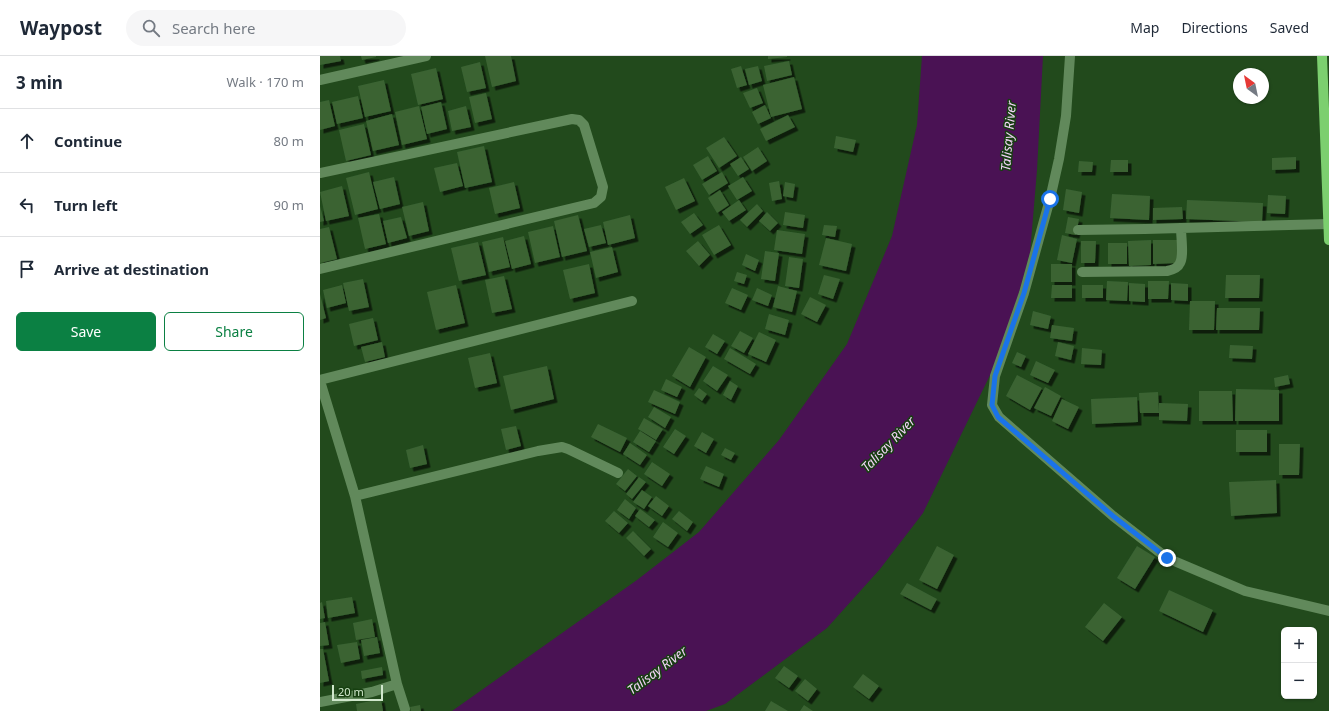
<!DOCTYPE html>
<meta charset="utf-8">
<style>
:root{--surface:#fff;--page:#f6f6f7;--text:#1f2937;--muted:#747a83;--line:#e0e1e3;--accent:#0b8043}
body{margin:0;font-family:"Noto Sans",sans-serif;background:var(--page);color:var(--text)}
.controls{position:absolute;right:12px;bottom:12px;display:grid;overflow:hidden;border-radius:6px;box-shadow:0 1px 3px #0004}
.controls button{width:36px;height:36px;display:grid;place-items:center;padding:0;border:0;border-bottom:1px solid var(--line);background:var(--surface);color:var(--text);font:20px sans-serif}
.compass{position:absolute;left:913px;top:12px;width:36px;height:36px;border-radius:50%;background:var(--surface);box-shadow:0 1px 3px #0004;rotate:327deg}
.scale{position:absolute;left:12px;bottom:10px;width:51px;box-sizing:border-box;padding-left:4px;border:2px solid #d1e8cd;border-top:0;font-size:11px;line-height:14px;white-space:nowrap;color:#d1e8cd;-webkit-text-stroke:3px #174011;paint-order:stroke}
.stop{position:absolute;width:12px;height:12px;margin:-9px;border:3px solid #1a73e8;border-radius:50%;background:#fff}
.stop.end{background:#1a73e8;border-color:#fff;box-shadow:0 1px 4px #0008}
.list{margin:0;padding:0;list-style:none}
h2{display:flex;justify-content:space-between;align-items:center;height:52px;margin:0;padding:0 16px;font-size:17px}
h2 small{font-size:13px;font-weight:400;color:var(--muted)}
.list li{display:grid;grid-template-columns:26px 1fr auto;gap:12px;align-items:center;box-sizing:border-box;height:64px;padding:0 16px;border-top:1px solid var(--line)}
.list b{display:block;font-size:15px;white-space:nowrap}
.list em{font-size:13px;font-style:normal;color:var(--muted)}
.actions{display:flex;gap:8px;padding:12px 16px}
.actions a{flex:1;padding:9px 0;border:1px solid var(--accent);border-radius:6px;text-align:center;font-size:14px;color:var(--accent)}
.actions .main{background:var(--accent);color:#fff}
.icon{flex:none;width:22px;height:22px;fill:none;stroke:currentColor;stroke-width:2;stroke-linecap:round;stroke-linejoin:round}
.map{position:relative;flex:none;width:1009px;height:655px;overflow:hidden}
header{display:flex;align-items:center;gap:24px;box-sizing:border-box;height:56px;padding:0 20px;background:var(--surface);border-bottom:1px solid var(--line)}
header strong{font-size:19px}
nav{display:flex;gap:22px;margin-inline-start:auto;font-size:14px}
.search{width:280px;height:36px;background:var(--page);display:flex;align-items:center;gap:10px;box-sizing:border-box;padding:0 14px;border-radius:22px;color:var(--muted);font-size:15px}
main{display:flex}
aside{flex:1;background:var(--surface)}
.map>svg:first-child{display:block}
.water{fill:#4a1254}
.building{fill:#3a6333;filter:url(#shadow)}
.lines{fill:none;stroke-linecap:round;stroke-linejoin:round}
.minor{stroke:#61895b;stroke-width:10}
.major{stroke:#7ccf6f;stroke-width:10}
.route{stroke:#1a73e8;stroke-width:5}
.labels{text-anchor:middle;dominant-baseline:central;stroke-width:3;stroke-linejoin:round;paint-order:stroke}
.water-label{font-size:13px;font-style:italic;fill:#f4d4f9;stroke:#174011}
</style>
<header>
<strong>Waypost</strong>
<div class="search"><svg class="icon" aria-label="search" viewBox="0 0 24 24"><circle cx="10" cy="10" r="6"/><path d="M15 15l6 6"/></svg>Search here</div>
<nav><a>Map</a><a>Directions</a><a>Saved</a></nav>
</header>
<main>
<aside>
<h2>3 min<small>Walk · 170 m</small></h2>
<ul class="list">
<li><svg class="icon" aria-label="ahead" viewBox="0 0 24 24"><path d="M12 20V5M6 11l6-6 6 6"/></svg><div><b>Continue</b></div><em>80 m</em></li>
<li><svg class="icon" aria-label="left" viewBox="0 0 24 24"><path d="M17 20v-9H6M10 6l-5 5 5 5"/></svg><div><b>Turn left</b></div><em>90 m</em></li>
<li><svg class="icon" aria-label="arrive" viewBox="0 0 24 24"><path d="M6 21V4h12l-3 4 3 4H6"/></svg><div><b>Arrive at destination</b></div></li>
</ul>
<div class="actions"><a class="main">Save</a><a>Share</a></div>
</aside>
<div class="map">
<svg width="1009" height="655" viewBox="0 0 1009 655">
<defs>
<filter id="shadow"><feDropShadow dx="3.5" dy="3.5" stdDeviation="0" flood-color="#0009"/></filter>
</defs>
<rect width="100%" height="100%" fill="#224a1c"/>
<path class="water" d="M602,0H723L717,114L710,197L694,255L672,315L603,457L560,513L507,572L405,648L386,655H132L317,524L379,476L459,384L527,288L572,180L597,69Z"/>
<path class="building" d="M0,0H20L21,5L0,9Z
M41,0H56V1L42,4Z
M165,0H191L196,25L172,31Z
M448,0H467V1L448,3Z
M469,5L472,19L447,25L444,10Z
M160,6L166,32L147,36L141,11Z
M421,10L427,29L417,32L411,13Z
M438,10L442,25L429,29L425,13Z
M116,12L123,43L98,49L91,18Z
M474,21L482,53L451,61L443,29Z
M64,24L71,55L45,61L38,30Z
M437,32L443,47L430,52L423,37Z
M166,37L172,63L155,67L149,41Z
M38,40L43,62L17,68L12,46Z
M9,44L15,70L0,74V46Z
M121,46L127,73L107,78L101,51Z
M445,49L451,62L438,68L432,56Z
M99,50L107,83L82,89L75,56Z
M146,50L151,71L132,75L128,55Z
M72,58L79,89L53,95L46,65Z
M468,59L475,71L446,85L440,73Z
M44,68L51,99L26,105L19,74Z
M516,80L536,84L533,96L514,92Z
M404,81L417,100L399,112L386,92Z
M164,90L172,126L145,132L137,96Z
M438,91L447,105L432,115L423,101Z
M388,100L397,115L382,124L373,109Z
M421,101L429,113L418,120L410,108Z
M976,101V113L952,114V102Z
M791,104H808V116H790Z
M759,105L773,106L772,116H758Z
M137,107L143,130L120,136L114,112Z
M49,116L58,153L35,159L26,122Z
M402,116L408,127L389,139L382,128Z
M74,121L80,148L60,153L53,126Z
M423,121L432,135L417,144L408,130Z
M364,122L375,145L356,154L345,131Z
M459,125L462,143L452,145L449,127Z
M194,126L200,152L175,158L169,132Z
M465,126L475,128L473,142L463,140Z
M22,130L29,160L6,165L0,136Z
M746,133L762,136L759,157L743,154Z
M400,134L409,149L397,157L388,142Z
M792,138L830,140L829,164L790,162Z
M948,139L966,140L965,158L947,157Z
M419,144L426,154L409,165L402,156Z
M867,144L943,147L942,166L866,163Z
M103,146L109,175L89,180L82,151Z
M437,148L443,155L427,171L420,164Z
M0,150L4,165L0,166Z
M862,151L863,163L833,164V152Z
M447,156L458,167L450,175L439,165Z
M465,156L485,159L483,172L463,169Z
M374,157L383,169L370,178L361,166Z
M59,158L66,188L45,193L38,162Z
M258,159L267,195L242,201L234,165Z
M310,159L315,182L288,189L283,166Z
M81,161L87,182L68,187L63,165Z
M748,161L759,163L756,179L745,177Z
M281,169L286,187L269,191L264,173Z
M399,169L411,189L394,199L382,179Z
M504,169L517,170L515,181L502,179Z
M233,170L240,201L215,207L208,176Z
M9,171L17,203L0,207V173Z
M457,174L485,178L482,198L454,194Z
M742,179L757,183L752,207L737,204Z
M204,180L211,208L192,213L185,185Z
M183,181L190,211L169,216L162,186Z
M506,182L532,188L526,215L499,209Z
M831,184V209L809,210L808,185Z
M833,184H857V207L833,208Z
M378,185L390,199L379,210L366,195Z
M761,185H776L775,207H761Z
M158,186L166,219L139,225L131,192Z
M788,187H807V208H788Z
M292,191L298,216L276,222L270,196Z
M445,195L459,197L455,225L441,223Z
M426,198L439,204L435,215L422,209Z
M469,201L483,203L479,232L465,230Z
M269,208L275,237L250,243L243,214Z
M731,208H752V226H731Z
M417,216L427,219L424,228L414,225Z
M504,219L520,223L513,243L498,238Z
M906,219H940L939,242H905Z
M184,220L192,253L172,257L165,224Z
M43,223L49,251L29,255L23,227Z
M787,225L808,226L807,245L786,244Z
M828,225H849L848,243H828Z
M809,227L825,228V246L809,245Z
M851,227L868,228V245L851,244Z
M22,229L26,247L7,252L3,234Z
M136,229L145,267L116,274L107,236Z
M732,229H752V242H731Z
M762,229H783V242H762Z
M458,230L477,235L472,256L453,251Z
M412,232L428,239L421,254L405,247Z
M437,232L452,239L448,250L432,244Z
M0,238L6,262L0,264Z
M490,241L506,249L497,266L481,258Z
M870,245H895L894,274H869Z
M897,252H940L939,274H896Z
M713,255L731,260L728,273L710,269Z
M449,258L469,264L465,279L445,273Z
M53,262L58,284L34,290L29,268Z
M732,269L754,272L752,285L730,282Z
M420,275L433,282L424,297L411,290Z
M439,276L456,284L446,306L428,298Z
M393,278L405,285L397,298L385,291Z
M62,286L65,301L45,306L41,291Z
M738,286L754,290L751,304L735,300Z
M910,289L933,290L932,303L909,302Z
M369,291L386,301L370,331L352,320Z
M410,292L436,308L430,318L404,303Z
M762,292L782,294L781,309L761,308Z
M697,296L706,300L701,311L692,307Z
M170,297L177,327L155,332L148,302Z
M716,305L735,314L728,327L710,319Z
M227,310L234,343L191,354L183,320Z
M393,310L408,319L397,335L383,325Z
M697,319L722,332L710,354L686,340Z
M968,319L970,328L955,331L954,322Z
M346,323L362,331L357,341L341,334Z
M410,325L418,330L411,344L403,339Z
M725,331L741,340L731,360L714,352Z
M379,332L387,338L382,345L374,339Z
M916,333L959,334V365H915Z
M334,334L360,346L355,358L328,346Z
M879,335H912L913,365H879Z
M838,336L839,357H820L819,337Z
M817,341L818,366L772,368L771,343Z
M742,343L759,351L748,373L732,365Z
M839,347L868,348L867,365L839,364Z
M334,351L351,361L345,372L328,361Z
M324,362L343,373L336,384L318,373Z
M278,368L307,382L300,396L271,381Z
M196,370L201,390L186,394L181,373Z
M355,373L366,380L354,398L343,391Z
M916,374H947V396H916Z
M320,375L336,385L329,396L313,386Z
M382,376L394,383L386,397L374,390Z
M310,387L327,399L320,409L303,398Z
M959,388H980L979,419H959Z
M103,389L107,408L90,412L86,394Z
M405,392L415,397L411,404L401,399Z
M332,406L350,418L342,430L324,418Z
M386,410L404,418L399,431L380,423Z
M308,413L317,420L305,435L296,428Z
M319,421L326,426L312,443L306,438Z
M956,424L957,457L911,460L909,426Z
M322,434L332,441L324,453L313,446Z
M336,440L349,450L342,460L328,450Z
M305,443L316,452L309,463L297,454Z
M320,453L335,464L329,471L315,460Z
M294,455L308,467L299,477L285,465Z
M359,455L373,466L367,475L352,463Z
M343,466L358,477L348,491L333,481Z
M313,475L331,493L324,500L306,482Z
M617,490L634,499L617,533L599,524Z
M817,490L835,501L815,533L797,522Z
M587,527L617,543L611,554L580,538Z
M849,534L893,554L883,576L839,555Z
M32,541L35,557L8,562L6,545Z
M2,546L5,562L0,563V547Z
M784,547L802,561L783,585L765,571Z
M52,563L55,581L36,584L33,567Z
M5,566L9,589L0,590V567Z
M57,581L60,597L44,600L41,584Z
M37,586L40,603L21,607L17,589Z
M0,593H3L9,625L0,627Z
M464,610L478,620L469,632L455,622Z
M62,611L63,619L42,623L41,615Z
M543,618L559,630L549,643L533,631Z
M485,623L497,633L488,645L475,635Z
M61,643L63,655H37L36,648Z
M451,645L468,655H445Z
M100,649L101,655H91L90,651Z
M484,649L493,655H480Z"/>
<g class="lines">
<path class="minor" d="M750,0L746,60L739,103L730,143L704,237L675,320L672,349L679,361L793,460L847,502L925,535L1009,555
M0,24L106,0
M0,117L252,63L259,64L264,69L283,131L281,141L274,147L0,213
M758,174L825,173L1008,168
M762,216L847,215C852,214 858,212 860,207C864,200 861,181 861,172
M0,324L312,245
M0,325L35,440L77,628L85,653
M35,440L218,395L242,391L248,393L298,417
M0,646L52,636L77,628"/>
<path class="major" d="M1002,0L1009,184"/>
</g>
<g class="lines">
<path class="route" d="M730,143L704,237L675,320L672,349L678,361L793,460L847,502"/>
</g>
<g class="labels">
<g class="water-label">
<text transform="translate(688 80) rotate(-85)">Talisay River</text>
<text transform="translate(568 388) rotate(-46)">Talisay River</text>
<text transform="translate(337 614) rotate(-37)">Talisay River</text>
</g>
</g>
</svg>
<div class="controls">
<button>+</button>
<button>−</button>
</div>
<svg class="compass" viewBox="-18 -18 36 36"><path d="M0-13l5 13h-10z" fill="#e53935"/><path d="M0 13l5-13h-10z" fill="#747a83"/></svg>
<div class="scale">20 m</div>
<div class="stop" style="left:730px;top:143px"></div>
<div class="stop end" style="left:847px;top:502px"></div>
</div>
</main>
